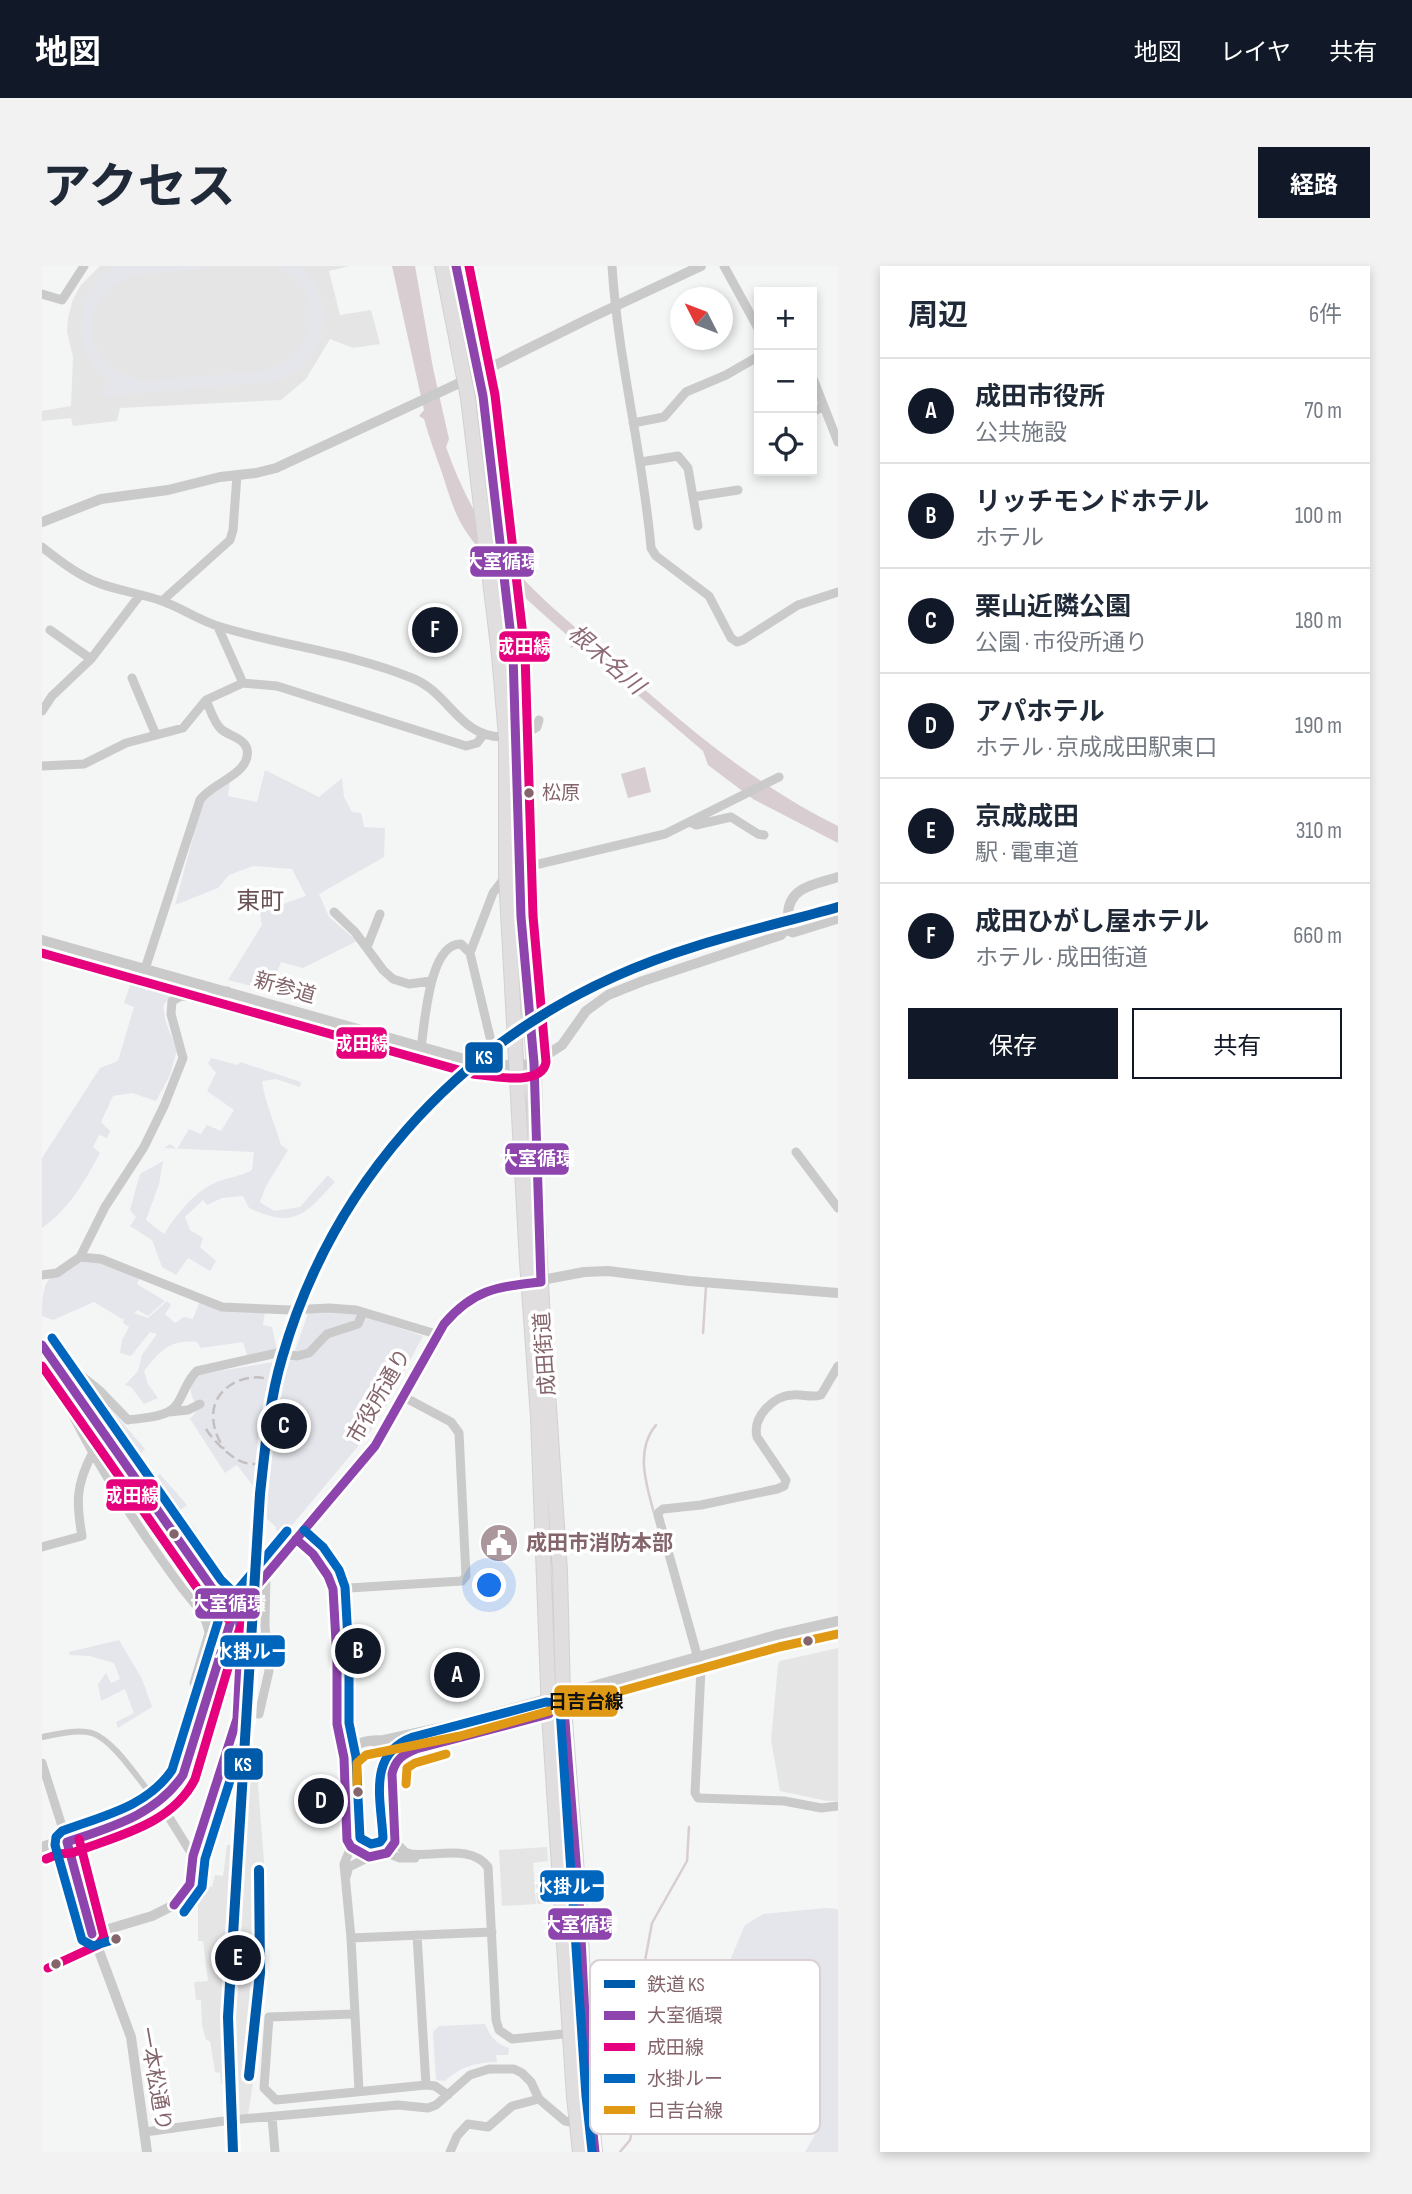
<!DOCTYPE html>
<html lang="ja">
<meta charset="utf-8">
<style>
:root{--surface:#fff;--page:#f2f2f3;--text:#1f2937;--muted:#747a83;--line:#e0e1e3;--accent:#111827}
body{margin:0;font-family:"Sofia Sans Condensed","Noto Sans JP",sans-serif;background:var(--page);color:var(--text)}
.controls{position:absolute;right:21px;top:21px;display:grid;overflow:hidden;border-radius:0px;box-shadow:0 4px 10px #0003}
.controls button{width:63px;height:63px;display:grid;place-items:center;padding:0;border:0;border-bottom:2px solid var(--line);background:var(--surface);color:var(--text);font:35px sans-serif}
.compass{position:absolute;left:628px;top:21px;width:63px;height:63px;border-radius:50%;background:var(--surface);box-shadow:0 4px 10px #0003;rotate:312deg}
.you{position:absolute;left:448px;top:1320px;width:24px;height:24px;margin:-18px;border:5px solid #fff;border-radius:50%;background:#1a73e8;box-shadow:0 0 0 10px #1a73e833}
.badge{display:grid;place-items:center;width:46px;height:46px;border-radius:50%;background:var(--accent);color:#fff;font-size:23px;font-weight:700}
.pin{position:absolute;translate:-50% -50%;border:4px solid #fff;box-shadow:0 2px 7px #0006}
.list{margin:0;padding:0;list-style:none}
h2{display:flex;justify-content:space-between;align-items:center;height:91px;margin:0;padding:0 28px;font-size:30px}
h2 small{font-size:23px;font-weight:400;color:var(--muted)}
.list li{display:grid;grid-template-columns:46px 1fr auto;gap:21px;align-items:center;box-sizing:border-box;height:105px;padding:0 28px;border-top:2px solid var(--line)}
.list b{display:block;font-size:26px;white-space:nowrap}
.list p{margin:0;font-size:23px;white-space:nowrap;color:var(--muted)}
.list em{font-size:23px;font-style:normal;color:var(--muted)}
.actions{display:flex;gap:14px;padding:21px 28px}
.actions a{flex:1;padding:16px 0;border:2px solid var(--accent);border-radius:0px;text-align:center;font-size:24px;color:var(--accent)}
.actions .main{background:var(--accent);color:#fff}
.icon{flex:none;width:38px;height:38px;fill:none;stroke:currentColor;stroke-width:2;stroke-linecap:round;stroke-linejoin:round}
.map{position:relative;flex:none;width:796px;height:1886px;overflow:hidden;border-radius:0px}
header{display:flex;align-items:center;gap:42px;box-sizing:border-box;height:98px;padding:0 35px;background:var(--accent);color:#fff}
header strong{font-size:33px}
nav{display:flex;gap:38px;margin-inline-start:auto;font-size:24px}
.intro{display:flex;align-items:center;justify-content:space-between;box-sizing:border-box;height:168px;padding:0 42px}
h1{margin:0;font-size:49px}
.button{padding:18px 32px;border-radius:0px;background:var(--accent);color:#fff;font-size:24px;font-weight:700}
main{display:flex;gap:42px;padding:0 42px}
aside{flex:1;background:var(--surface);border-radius:0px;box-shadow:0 4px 10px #0003}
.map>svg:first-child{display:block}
.built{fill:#e6e5e5}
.green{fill:#e5e6eb}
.water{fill:#d8cdd1}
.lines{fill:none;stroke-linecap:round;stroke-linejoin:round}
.stream{stroke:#d8cdd1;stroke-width:2.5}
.trunk-casing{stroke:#d2d1d2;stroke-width:16}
.pedestrian{stroke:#cbcaca;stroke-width:6}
.minor{stroke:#cbcaca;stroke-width:9}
.tertiary{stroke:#cbcaca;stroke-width:10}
.trunk{stroke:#e0dede;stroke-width:14}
.rail{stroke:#c3bfc0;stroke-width:2.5;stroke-dasharray:10 5;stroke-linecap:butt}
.pedestrian-bridge{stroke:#cbcaca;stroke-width:6}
.bus-1-casing{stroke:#fff;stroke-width:14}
.bus-2-casing{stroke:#fff;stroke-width:14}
.bus-3-casing{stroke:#fff;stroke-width:14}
.bus-4-casing{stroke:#fff;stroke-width:14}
.bus-1{stroke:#8e44ad;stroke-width:9}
.bus-2{stroke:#e5007d;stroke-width:9}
.bus-3{stroke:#0065bd;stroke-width:9}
.bus-4{stroke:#e09915;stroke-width:9}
.rail-1-casing{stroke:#fff;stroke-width:16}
.rail-1{stroke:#005aaa;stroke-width:10}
.bus-dot{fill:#84656b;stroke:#fff;stroke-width:2.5}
.labels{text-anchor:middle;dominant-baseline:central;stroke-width:7;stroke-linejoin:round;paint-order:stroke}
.bus-label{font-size:19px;fill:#84656b;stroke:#fff;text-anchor:start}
.street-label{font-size:21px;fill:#84656b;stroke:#fff}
.poi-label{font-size:21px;font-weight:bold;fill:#84656b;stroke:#fff;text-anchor:start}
.water-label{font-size:23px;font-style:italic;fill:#8e6b78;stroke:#fff}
.quarter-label{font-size:24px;fill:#695357;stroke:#fff}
.key{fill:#fff;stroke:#dad1d3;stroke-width:2}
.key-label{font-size:19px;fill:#84656b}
.line-badge{stroke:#fff;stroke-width:2.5}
.badge-label{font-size:19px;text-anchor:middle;font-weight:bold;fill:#fff}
.pale-badge-label{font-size:19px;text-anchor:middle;font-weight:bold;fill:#111}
</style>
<header>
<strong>地図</strong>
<nav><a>地図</a><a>レイヤ</a><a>共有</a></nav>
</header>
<div class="intro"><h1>アクセス</h1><a class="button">経路</a></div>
<main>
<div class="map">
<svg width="796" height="1886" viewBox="0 0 796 1886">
<rect width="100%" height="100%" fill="#f4f5f5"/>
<path class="built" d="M58,0H308L287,5L298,49L329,44L338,78L311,82L288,73L264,113L239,134L78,142L75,155L31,160L29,152L0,155V145L29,140L31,91L25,66L26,52L31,33L39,19Z
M796,1382V1535H785L738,1525L729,1474L736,1399L738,1395Z
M200,1480L213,1481L222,1595L224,1656L222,1744L206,1850L186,1851L184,1818H179L178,1807L173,1806L168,1775L164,1774L160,1759L159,1734H154L152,1716L166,1715L161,1675H156V1620L170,1621L173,1609L181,1610L185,1579H191Z
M505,1581L506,1595L491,1597L494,1638L460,1640L457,1584Z
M509,1615L510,1637L495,1638L494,1616Z"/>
<path class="green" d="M71,0H184L94,9C31,26 37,101 100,116L226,104C279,89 287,17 231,0H257C297,33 284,97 236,115L63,130L62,119L74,118C27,94 30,28 71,0Z
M223,504L277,531L300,512L302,531L310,546L319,547L322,561L343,562L342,591L277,628L287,651L315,675L261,702L239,696L228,725L186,714L220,659L218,646L264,630L250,603L211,600L187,609L176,622L133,639L161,534L188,515L186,530L215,536Z
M92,707L152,721C137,723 130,727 121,740L124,757L135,784L128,809L114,835L90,827L71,830L59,856L68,865L65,872L57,869L51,881L58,887C43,915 27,943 0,962V892L58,802L76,795L92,741L82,737Z
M169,792L196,799L198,796L259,816L258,821L234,813L220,815C223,838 233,857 239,879L246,884L224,920L218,936L232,945L258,941L286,909L293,916C262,949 253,963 207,942L201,930L180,932L165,939L161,934L143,951L148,964L161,972L158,981L174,995L168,1005L146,992L134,1009L120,1001L110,974L88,960L94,951L88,944L98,908L121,895L117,918L104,954L122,968C134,949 152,926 173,917C186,911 198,911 210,904L212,886L122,882L128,878L135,883L147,863L159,868L165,859L179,865L192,844L165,825L174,807L166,797Z
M42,994H50L97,1012L95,1018L123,1035L106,1050L96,1044L92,1047L106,1052L125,1035L129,1039L123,1048L133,1057L142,1051L151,1053L157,1037L180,1043L223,1045L221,1059L230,1061L235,1084L205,1089L201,1076L159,1082L155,1076C128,1073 118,1085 102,1105L106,1118L116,1132L102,1138L89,1121L83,1119L96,1105L100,1089L115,1068L108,1066L89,1090L78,1087L80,1074L87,1061L81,1057L82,1052L80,1053L52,1036L11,1054L0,1050C0,1009 7,1009 42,994Z
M267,1045L313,1047L381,1070L344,1140L327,1167L236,1276L234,1261L223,1251L224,1237L195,1199L183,1207L148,1153L157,1142C148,1131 146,1123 153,1109L250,1093Z
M23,1103L56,1128L103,1183L89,1199Z
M118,1208L145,1239L137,1245L155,1265L150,1269L153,1273L148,1279L103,1218Z
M77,1374L100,1413L110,1441L76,1462L74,1456L92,1447L83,1423L59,1435L56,1418L64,1407L69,1417L78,1413L72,1397L48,1390L28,1389L27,1386Z
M783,1642L796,1643V1886H763L775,1865L738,1816L744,1781L724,1767L700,1770L686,1744L683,1706L703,1659L721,1648Z
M443,1758C448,1770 454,1778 467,1782L466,1789H454L455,1796C435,1796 417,1801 403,1815L394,1814L391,1766L397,1760Z"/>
<path class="water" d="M350,0H373L391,102L407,173L404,181C420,226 443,271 475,306C497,331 524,353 549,375C624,444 704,515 796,560V577L711,533L666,499L661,485L537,379L528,382L532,375C493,341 452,307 423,264C411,246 406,224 399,204C393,187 387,171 382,153L377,150L382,144Z
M603,501L609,526L586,532L579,508Z"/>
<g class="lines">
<path class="stream" d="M661,1067L664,1021
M612,1247C604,1218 593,1184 614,1159
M590,1765L610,1657L645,1595L647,1561
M578,1886L588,1874L602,1814L589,1781"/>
<g class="trunk-casing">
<path id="trunk" d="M400,0L426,132L457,389L464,471V610L485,996L496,1151L507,1448L532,1831L538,1886
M414,0L441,130L471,388L479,651L492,797L493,891L500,1037L518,1305L521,1430L537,1633L547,1828L553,1886"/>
</g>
<path class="pedestrian" d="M0,1471C16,1468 34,1463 50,1467C71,1474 94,1510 108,1527"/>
<path class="minor" d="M570,0C576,95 601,188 609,282L614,290L667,330L689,372L695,376L701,374L756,339L796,326
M682,0L717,64
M0,28L20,34L42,0
M770,110L796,176
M770,146L782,140
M591,157L622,151L644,126L684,109L717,90
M599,196L636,190L646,202L656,260
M651,231L696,224
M0,281C18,295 37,310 59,318C79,325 100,328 120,335C140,342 158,355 179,361C242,380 309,387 370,412C408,427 416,470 460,471C475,471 483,469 495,461L497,454
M120,335L188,274L191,264L195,209
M176,361L201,417
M8,364L49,393
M90,412L114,469
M0,445L10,430L49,393L98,329
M0,500L42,498L84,477L141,462L164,434L201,417L235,420L424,480L435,477L442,468
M648,556L654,559L689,551L716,568L722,569
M476,603L623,568L737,511
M292,646L313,666L341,704L351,713L367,718L389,715
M744,664L751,667L796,653
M325,681L338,648
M428,687L451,627L464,610
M103,703L158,534C169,517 210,508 205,483C202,472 187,470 179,463C172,457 168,443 164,434
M379,781C383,757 387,677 419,678L428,687L452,788L451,799
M754,886L796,942
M38,991L59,993L180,1041L248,1044L287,1042L314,1044L394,1068
M0,1009L15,1007L38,991L63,941L102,881L122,840L141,792L129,748L130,735L139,730L179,731L185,725
M6,1087C7,1106 19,1124 27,1141C58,1205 98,1265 140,1322C151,1336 164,1348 167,1367L152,1417L156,1426L166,1431
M6,1087L26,1099L57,1124L86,1154C98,1152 115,1152 126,1146C140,1140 142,1116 155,1105L235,1087L255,1090L267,1087L285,1068L316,1058L321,1046
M796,1100L779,1129C768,1132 761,1128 751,1129C732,1129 710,1151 715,1171L744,1214L742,1220L735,1223L659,1239L621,1243L617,1246L616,1249L659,1403L653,1527L656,1532L742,1535L779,1542L796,1540
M127,1146L146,1144L158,1138
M0,1281L40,1270C34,1236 34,1219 50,1188
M291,1323L420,1315L424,1310L417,1167L409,1156L362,1131
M196,1446L217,1448L227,1405L223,1360L224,1308
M0,1497L25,1576
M125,1548L151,1590
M353,1576L363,1586L369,1588C394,1591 429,1578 446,1601L454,1754L457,1764L470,1773L532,1767
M309,1581L302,1598L309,1672L317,1825
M345,1587L358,1592H373
M304,1611L307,1601L327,1591
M132,1639L148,1618L151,1590L195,1453L199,1374V1358L194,1344
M309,1672L450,1666
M311,1748L227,1751L222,1822L234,1834L384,1819L375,1669
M384,1819L393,1820L406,1829
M230,1851L233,1886
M103,1866L189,1854L356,1839L386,1842L394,1839L428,1809L447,1803H472L480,1807L489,1816L497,1833L523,1855L533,1857
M408,1886L415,1870L426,1858L446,1861L470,1840L497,1833"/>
<path class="tertiary" d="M0,256L59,233L126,224L178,211L214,207L234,202L411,120L548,52L659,0
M0,674L433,796L475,800L492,797L520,779L544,745L566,729L601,715L739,669C746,662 745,657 746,648C747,620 775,618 796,611
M0,1079L170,1322L194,1344
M254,1273C269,1286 283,1301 290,1320C295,1335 294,1353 294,1368C296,1410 292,1451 302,1492
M796,1355L734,1369L415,1458L342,1474C326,1474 309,1476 302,1492L305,1574L309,1581L327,1591C332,1590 339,1590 344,1588C366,1577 344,1519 351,1502C354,1495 360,1489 367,1486L507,1448L538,1433L728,1384L796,1369
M332,1475L344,1484L352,1499
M25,1576L47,1658L89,1771L105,1886
M0,1581L14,1576H25L106,1544C122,1537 133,1524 141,1509L191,1348L326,1189L351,1152L402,1056L425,1034L447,1024L542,1006L566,1005L647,1015L796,1027
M50,1668L110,1650L132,1639"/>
<use href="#trunk" class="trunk"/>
<path class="rail" d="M164,1163C173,1177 202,1208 220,1195C231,1187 231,1172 233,1160C234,1149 240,1133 236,1122C224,1096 142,1118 182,1183"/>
<path class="pedestrian-bridge" d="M108,1527L125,1548"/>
<g class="bus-1-casing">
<path id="bus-1" d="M0,1079L170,1322L197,1349L199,1374L195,1453L151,1590L148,1618L132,1639
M254,1273L271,1288L286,1310L291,1323L295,1393V1458L302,1492L305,1574L309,1581L327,1591L345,1587L353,1576L350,1508C353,1494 361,1488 374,1483L507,1448
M521,1430L537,1633L547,1828L553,1886
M25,1576C69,1561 114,1549 141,1509L191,1348L333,1180L402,1058C432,1023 455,1021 499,1016L492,797L479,651L471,388L441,130L414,0
M25,1576L50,1668"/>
</g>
<g class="bus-2-casing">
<path id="bus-2" d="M0,687L431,808C449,810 500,821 504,796L491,650L483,387L453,129L427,0
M0,1100L160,1329L186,1353
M4,1593L16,1588L30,1587C74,1570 130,1559 153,1513L197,1365L205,1349
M6,1702L56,1679L62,1671L37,1573"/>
</g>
<g class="bus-3-casing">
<path id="bus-3" d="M10,1072L179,1314L206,1340L209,1347L211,1375L207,1455L163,1593L160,1621L142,1646
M262,1264L281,1281L297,1304L303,1321L307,1392V1457L314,1491L318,1572L329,1578L338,1576L341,1572C339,1533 325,1488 371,1471L504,1436L512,1437L518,1443L544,1830L550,1885
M74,1673L51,1680L40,1674L13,1579L14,1571L20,1565C60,1550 105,1541 130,1504L180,1343L245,1265"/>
</g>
<g class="bus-4-casing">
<path id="bus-4" d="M364,1518L365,1502L373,1497L404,1488
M315,1519V1497L324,1489L418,1470L737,1381L796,1368"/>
</g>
<use href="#bus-1" class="bus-1"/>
<use href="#bus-2" class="bus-2"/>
<use href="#bus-3" class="bus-3"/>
<use href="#bus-4" class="bus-4"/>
<g class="rail-1-casing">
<path id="rail-1" d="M207,1810L218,1707L217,1604
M191,1886L186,1751L218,1228C223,1183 227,1136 240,1092C289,921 411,783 574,710C644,678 722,662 796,641"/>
</g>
<use href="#rail-1" class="rail-1"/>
</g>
<defs>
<g id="civic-disc" transform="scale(2.0125)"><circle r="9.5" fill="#ab979b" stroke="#fff"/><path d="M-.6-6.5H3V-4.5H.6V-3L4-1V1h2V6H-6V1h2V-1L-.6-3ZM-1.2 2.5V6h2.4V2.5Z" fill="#fff"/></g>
</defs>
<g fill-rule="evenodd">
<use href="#civic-disc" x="457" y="1277"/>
</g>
<g class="bus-dot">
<circle cx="487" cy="527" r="6"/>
<circle cx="132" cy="1268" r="6"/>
<circle cx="766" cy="1375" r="6"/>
<circle cx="316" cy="1526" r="6"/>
<circle cx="74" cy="1673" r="6"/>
<circle cx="14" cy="1698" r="6"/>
</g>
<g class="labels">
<g class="bus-label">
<text x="500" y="527">松原</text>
</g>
<g class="street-label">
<text transform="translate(243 722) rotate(16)">新参道</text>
<text transform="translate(503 1088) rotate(-94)">成田街道</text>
<text transform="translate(337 1130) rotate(-60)">市役所通り</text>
<text transform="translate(113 1813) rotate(80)">一本松通り</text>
</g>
<g class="poi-label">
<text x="484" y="1277">成田市消防本部</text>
</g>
<g class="water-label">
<text transform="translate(564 394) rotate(41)">根木名川</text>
</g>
<g class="quarter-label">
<text x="218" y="635">東町</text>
</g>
</g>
<rect x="548" y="1694" width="230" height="174" rx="10" class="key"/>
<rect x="562" y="1714" width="31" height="8" fill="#005aaa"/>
<rect x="562" y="1745" width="31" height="9" fill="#8e44ad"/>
<rect x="562" y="1777" width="31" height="8" fill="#e5007d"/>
<rect x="562" y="1808" width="31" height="9" fill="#0065bd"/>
<rect x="562" y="1840" width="31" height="8" fill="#e09915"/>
<g class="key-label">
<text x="605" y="1725">鉄道 KS</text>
<text x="605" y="1756">大室循環</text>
<text x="605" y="1788">成田線</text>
<text x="605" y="1819">水掛ルー</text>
<text x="605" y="1851">日吉台線</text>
</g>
<g class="line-badge">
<rect x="427" y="279" width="66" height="33" rx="7" fill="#8e44ad"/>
<rect x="456" y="364" width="53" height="33" rx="7" fill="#e5007d"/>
<rect x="293" y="760" width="53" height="34" rx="7" fill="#e5007d"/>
<rect x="422" y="775" width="40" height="33" rx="7" fill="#005aaa"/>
<rect x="462" y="876" width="66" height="34" rx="7" fill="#8e44ad"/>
<rect x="63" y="1212" width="54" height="34" rx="7" fill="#e5007d"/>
<rect x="152" y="1321" width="67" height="33" rx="7" fill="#8e44ad"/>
<rect x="177" y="1368" width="67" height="34" rx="7" fill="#0065bd"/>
<rect x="511" y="1418" width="66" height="34" rx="7" fill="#e09915"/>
<rect x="181" y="1481" width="41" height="34" rx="7" fill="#005aaa"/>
<rect x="497" y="1603" width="66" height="34" rx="7" fill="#0065bd"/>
<rect x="505" y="1641" width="66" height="34" rx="7" fill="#8e44ad"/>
</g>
<g class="badge-label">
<text x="460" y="302">大室循環</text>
<text x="482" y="387">成田線</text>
<text x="320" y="784">成田線</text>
<text x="442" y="798">KS</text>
<text x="495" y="899">大室循環</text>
<text x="90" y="1236">成田線</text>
<text x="186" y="1344">大室循環</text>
<text x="210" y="1392">水掛ルー</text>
<text x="201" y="1505">KS</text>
<text x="530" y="1627">水掛ルー</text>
<text x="538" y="1665">大室循環</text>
</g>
<g class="pale-badge-label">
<text x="544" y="1442">日吉台線</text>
</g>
</svg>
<div class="controls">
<button>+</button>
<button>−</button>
<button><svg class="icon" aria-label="locate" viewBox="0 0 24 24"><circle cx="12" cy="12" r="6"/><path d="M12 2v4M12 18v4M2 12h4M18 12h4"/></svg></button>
</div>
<svg class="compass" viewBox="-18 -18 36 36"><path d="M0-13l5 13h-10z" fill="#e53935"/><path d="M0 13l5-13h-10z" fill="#747a83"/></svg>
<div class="you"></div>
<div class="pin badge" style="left:415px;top:1409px">A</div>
<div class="pin badge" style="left:316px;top:1385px">B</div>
<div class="pin badge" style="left:242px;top:1160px">C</div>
<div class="pin badge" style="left:279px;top:1535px">D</div>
<div class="pin badge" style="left:196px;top:1692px">E</div>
<div class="pin badge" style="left:393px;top:364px">F</div>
</div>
<aside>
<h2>周辺<small>6件</small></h2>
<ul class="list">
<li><span class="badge">A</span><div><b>成田市役所</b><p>公共施設</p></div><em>70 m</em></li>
<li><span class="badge">B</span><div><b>リッチモンドホテル</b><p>ホテル</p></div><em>100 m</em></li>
<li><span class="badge">C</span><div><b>栗山近隣公園</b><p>公園 · 市役所通り</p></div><em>180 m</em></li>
<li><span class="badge">D</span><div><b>アパホテル</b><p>ホテル · 京成成田駅東口</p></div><em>190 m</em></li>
<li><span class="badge">E</span><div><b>京成成田</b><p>駅 · 電車道</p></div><em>310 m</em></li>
<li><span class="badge">F</span><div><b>成田ひがし屋ホテル</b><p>ホテル · 成田街道</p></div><em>660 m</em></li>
</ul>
<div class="actions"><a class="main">保存</a><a>共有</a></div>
</aside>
</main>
